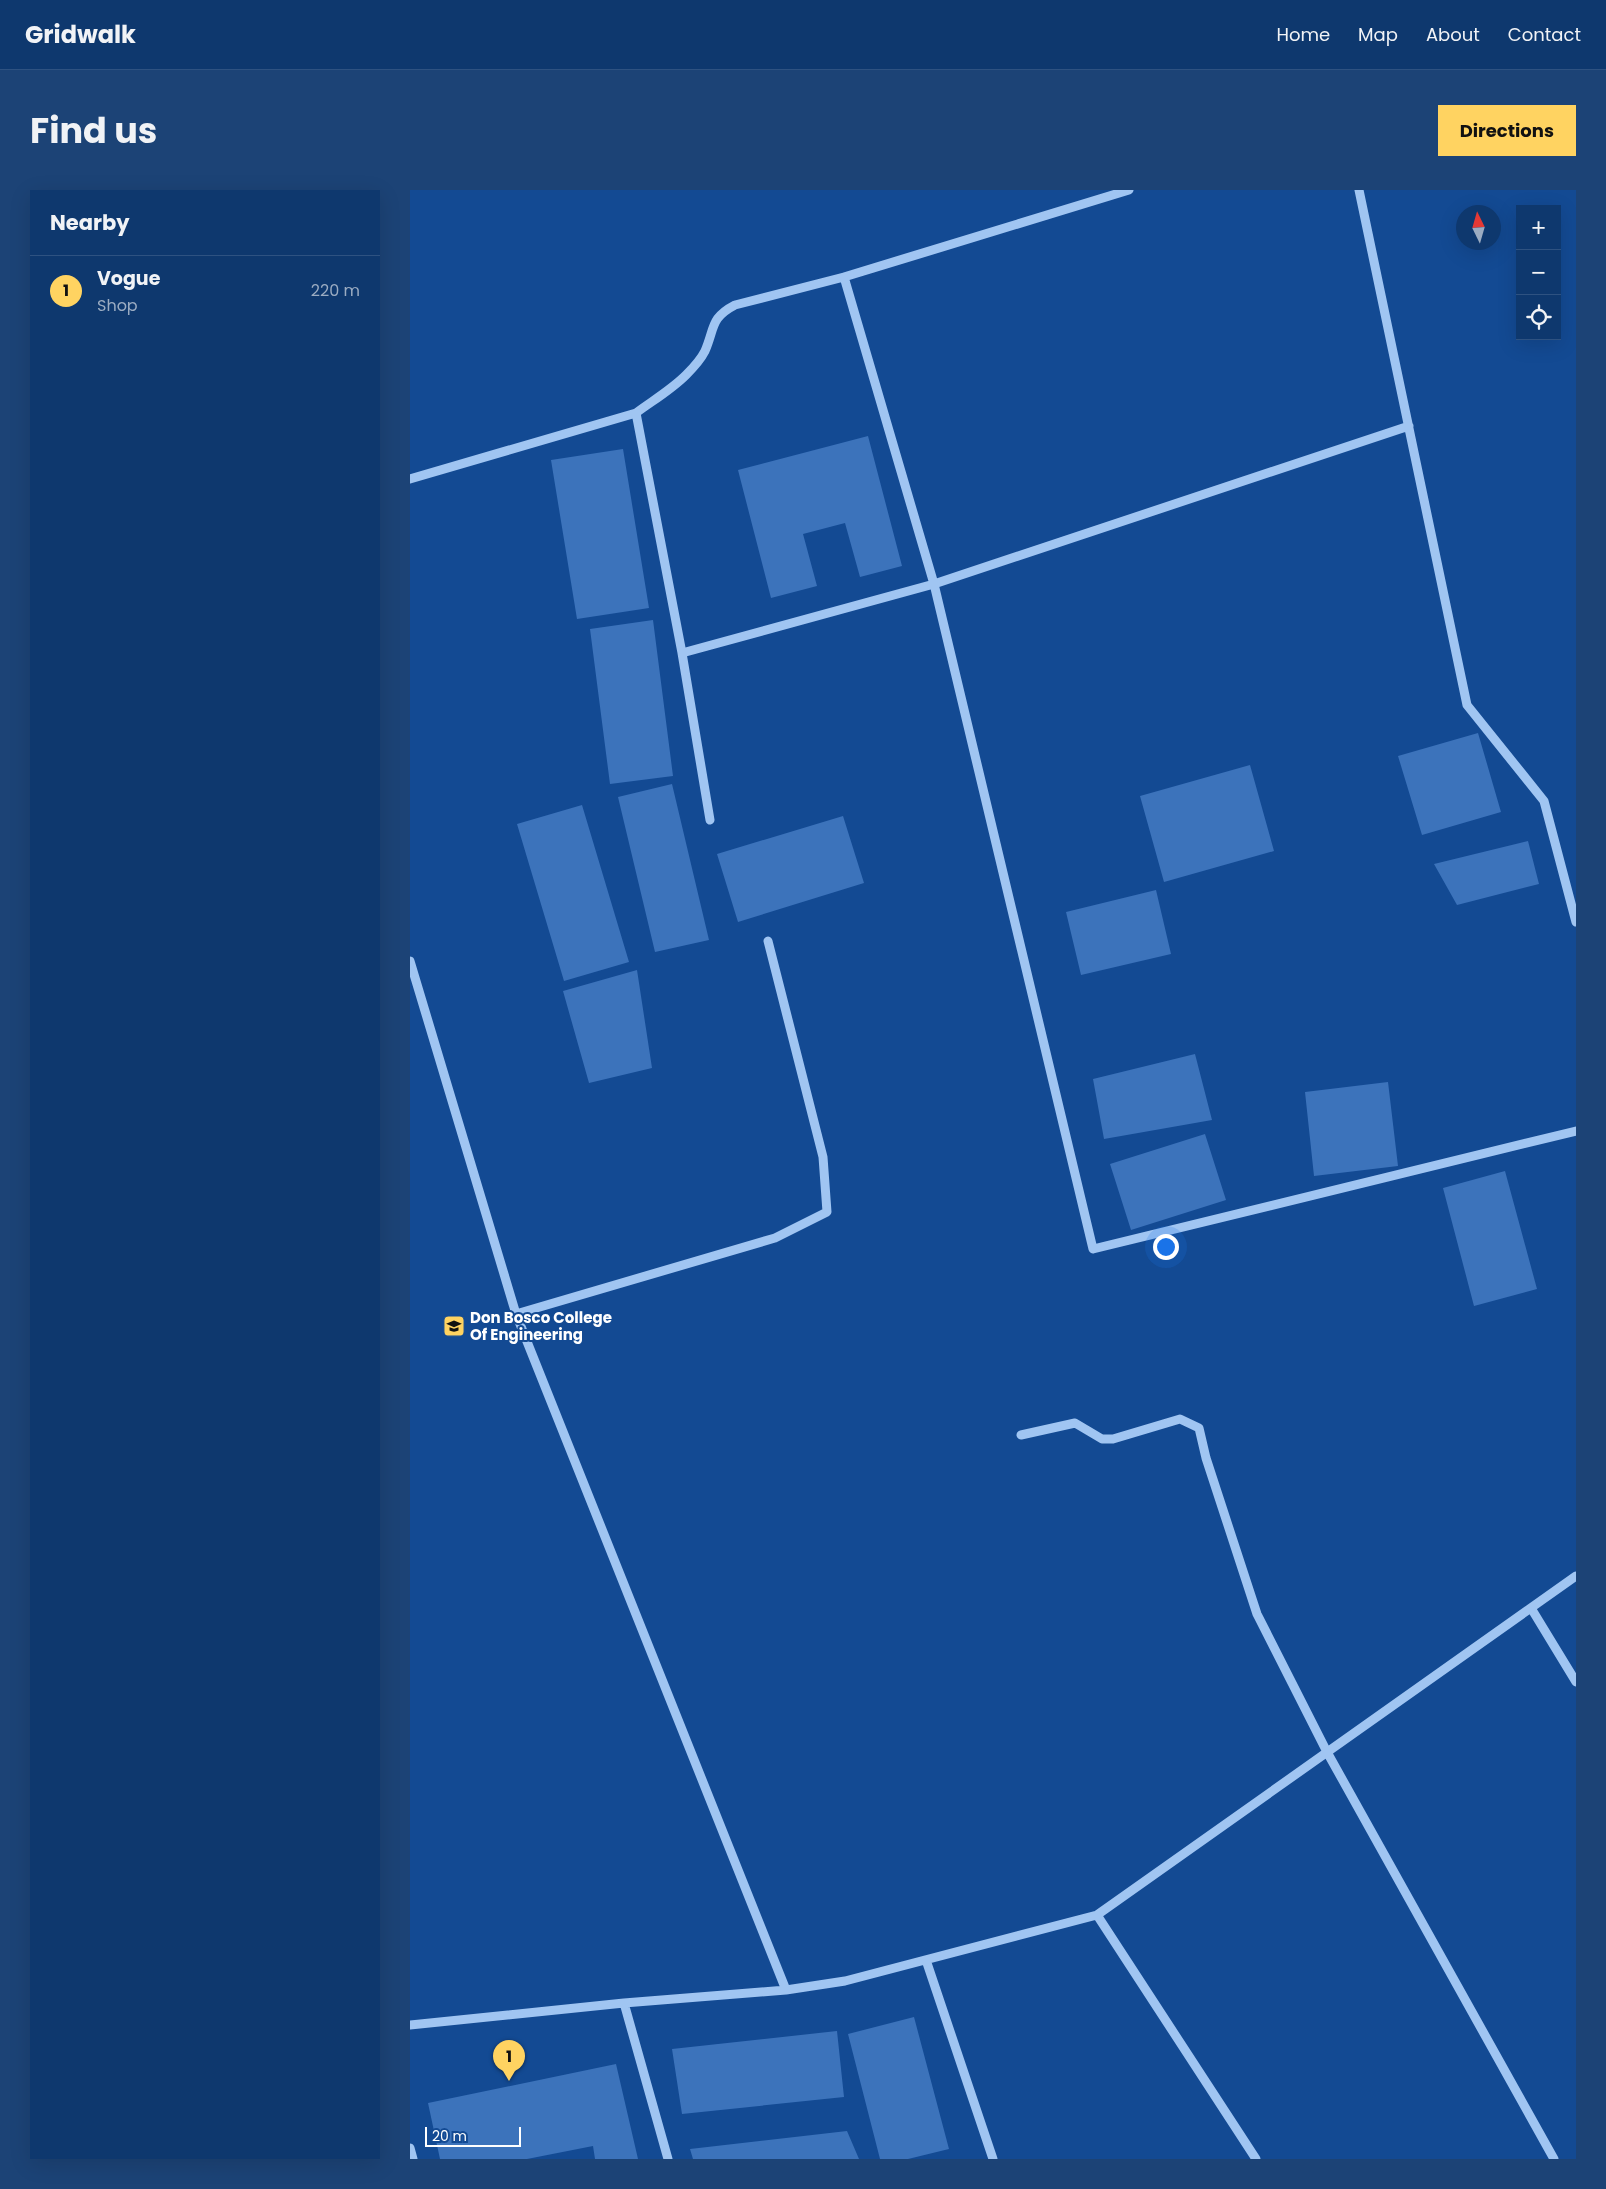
<!DOCTYPE html>
<meta charset="utf-8">
<style>
:root{--surface:#0e386e;--page:#1c4376;--text:#f1f3f6;--muted:#9bacc2;--line:#2e5281;--accent:#ffd361}
body{margin:0;font-family:Poppins,sans-serif;background:var(--page);color:var(--text)}
.controls{position:absolute;right:15px;top:15px;display:grid;overflow:hidden;border-radius:0px;box-shadow:0 5px 20px #0002}
.controls button{width:45px;height:45px;display:grid;place-items:center;padding:0;border:0;border-bottom:1px solid var(--line);background:var(--surface);color:var(--text);font:25px sans-serif}
.compass{position:absolute;left:1046px;top:15px;width:45px;height:45px;border-radius:50%;background:var(--surface);box-shadow:0 5px 20px #0002;rotate:355deg}
.scale{position:absolute;left:15px;bottom:12px;width:96px;box-sizing:border-box;padding-left:5px;border:2px solid #fff;border-top:0;font-size:14px;line-height:18px;white-space:nowrap;color:#fff;-webkit-text-stroke:4px #134a93;paint-order:stroke}
.you{position:absolute;left:755px;top:1056px;width:18px;height:18px;margin:-12px;border:4px solid #fff;border-radius:50%;background:#1a73e8;box-shadow:0 0 0 8px #1a73e833}
.badge{display:grid;place-items:center;width:32px;height:32px;border-radius:50%;background:var(--accent);color:#111;font-size:16px;font-weight:700}
.pin{position:absolute;translate:-50% -41px;filter:drop-shadow(0 1px 2px #0008)}
.pin::after{content:'';position:absolute;top:26px;width:18px;height:15px;background:inherit;clip-path:polygon(0 0,100% 0,50% 100%)}
.list{margin:0;padding:0;list-style:none}
h2{display:flex;justify-content:space-between;align-items:center;height:65px;margin:0;padding:0 20px;font-size:21px}
h2 small{font-size:16px;font-weight:400;color:var(--muted)}
.list li{display:grid;grid-template-columns:32px 1fr auto;gap:15px;align-items:center;box-sizing:border-box;height:70px;padding:0 20px;border-top:1px solid var(--line)}
.list b{display:block;font-size:19px;white-space:nowrap}
.list p{margin:0;font-size:16px;white-space:nowrap;color:var(--muted)}
.list em{font-size:16px;font-style:normal;color:var(--muted)}
.icon{flex:none;width:28px;height:28px;fill:none;stroke:currentColor;stroke-width:2;stroke-linecap:round;stroke-linejoin:round}
.map{position:relative;flex:none;width:1166px;height:1969px;overflow:hidden;border-radius:0px}
header{display:flex;align-items:center;gap:30px;box-sizing:border-box;height:70px;padding:0 25px;background:var(--surface);border-bottom:1px solid var(--line)}
header strong{font-size:24px}
nav{display:flex;gap:28px;margin-inline-start:auto;font-size:18px}
.intro{display:flex;align-items:center;justify-content:space-between;box-sizing:border-box;height:120px;padding:0 30px}
h1{margin:0;font-size:35px}
.button{padding:12px 22px;border-radius:0px;background:var(--accent);color:#111;font-size:18px;font-weight:700}
main{display:flex;gap:30px;padding:0 30px}
aside{flex:1;background:var(--surface);border-radius:0px;box-shadow:0 5px 20px #0002}
.map>svg:first-child{display:block}
.building{fill:#3c73bb}
.lines{fill:none;stroke-linecap:round;stroke-linejoin:round}
.minor{stroke:#a0c5f2;stroke-width:9}
.labels{text-anchor:middle;dominant-baseline:central;stroke-width:4;stroke-linejoin:round;paint-order:stroke}
.poi-label{font-size:15px;font-weight:bold;fill:#fff;stroke:#134a93;text-anchor:start}
</style>
<header>
<strong>Gridwalk</strong>
<nav><a>Home</a><a>Map</a><a>About</a><a>Contact</a></nav>
</header>
<div class="intro"><h1>Find us</h1><a class="button">Directions</a></div>
<main>
<aside>
<h2>Nearby<small></small></h2>
<ul class="list">
<li><span class="badge">1</span><div><b>Vogue</b><p>Shop</p></div><em>220 m</em></li>
</ul>
</aside>
<div class="map">
<svg width="1166" height="1969" viewBox="0 0 1166 1969">
<rect width="100%" height="100%" fill="#134a93"/>
<path class="building" d="M458,246L492,376L450,387L435,333L393,344L407,396L361,408L328,280Z
M213,259L239,418L167,429L141,270Z
M243,430L263,586L200,594L180,439Z
M1068,543L1091,622L1012,645L988,566Z
M840,575L864,661L754,692L730,606Z
M262,594L299,750L245,762L208,607Z
M172,615L219,772L154,791L107,634Z
M433,626L454,693L328,732L307,664Z
M1118,651L1129,694L1047,715L1024,674Z
M746,700L761,764L671,785L656,722Z
M227,780L242,878L179,893L153,801Z
M785,864L802,930L694,949L683,889Z
M978,892L988,976L904,986L895,902Z
M795,944L816,1010L721,1040L700,974Z
M1095,981L1127,1099L1064,1116L1033,998Z
M504,1827L539,1959L498,1969H470L438,1844Z
M427,1841L434,1907L272,1924L262,1859Z
M206,1874L228,1969H185L183,1956L117,1969H30L18,1913Z
M437,1941L449,1969H283L280,1959Z"/>
<g class="lines">
<path class="minor" d="M719,0L434,87L524,394L683,1059L1166,941
M949,0L1057,515L1134,611L1166,732
M226,223C242,211 261,200 276,185C282,179 291,169 295,161C305,138 300,128 325,115L434,87
M0,289L226,223L272,463L300,630
M272,463L524,394L999,236
M0,771L106,1124L376,1800
M106,1124L365,1048L417,1022L413,967L358,751
M611,1245L665,1233L692,1249H703L770,1229L789,1238L796,1268L847,1424L917,1562L1144,1969
M1121,1418L1166,1492
M687,1725L846,1969
M516,1770L583,1969
M214,1813L258,1969
M0,1835L214,1813L376,1800L435,1791L687,1725L1166,1386
M0,1958L3,1969"/>
</g>
<defs>
<g id="university-square" transform="scale(1.125)"><rect x="-9" y="-9" width="18" height="18" rx="4" fill="#ffd361" stroke="#134a93"/><path d="M0-5L7-2L0 1L-7-2ZM-4 1L0 2.5L4 1V4Q0 6-4 4Z" fill="#111"/></g>
</defs>
<g fill-rule="evenodd">
<use href="#university-square" x="44" y="1136"/>
</g>
<g class="labels">
<g class="poi-label">
<text x="60" y="1127">Don Bosco College<tspan x="60" dy="17">Of Engineering</tspan></text>
</g>
</g>
</svg>
<div class="controls">
<button>+</button>
<button>−</button>
<button><svg class="icon" aria-label="locate" viewBox="0 0 24 24"><circle cx="12" cy="12" r="6"/><path d="M12 2v4M12 18v4M2 12h4M18 12h4"/></svg></button>
</div>
<svg class="compass" viewBox="-18 -18 36 36"><path d="M0-13l5 13h-10z" fill="#e53935"/><path d="M0 13l5-13h-10z" fill="#9bacc2"/></svg>
<div class="scale">20 m</div>
<div class="you"></div>
<div class="pin badge" style="left:99px;top:1891px">1</div>
</div>
</main>
